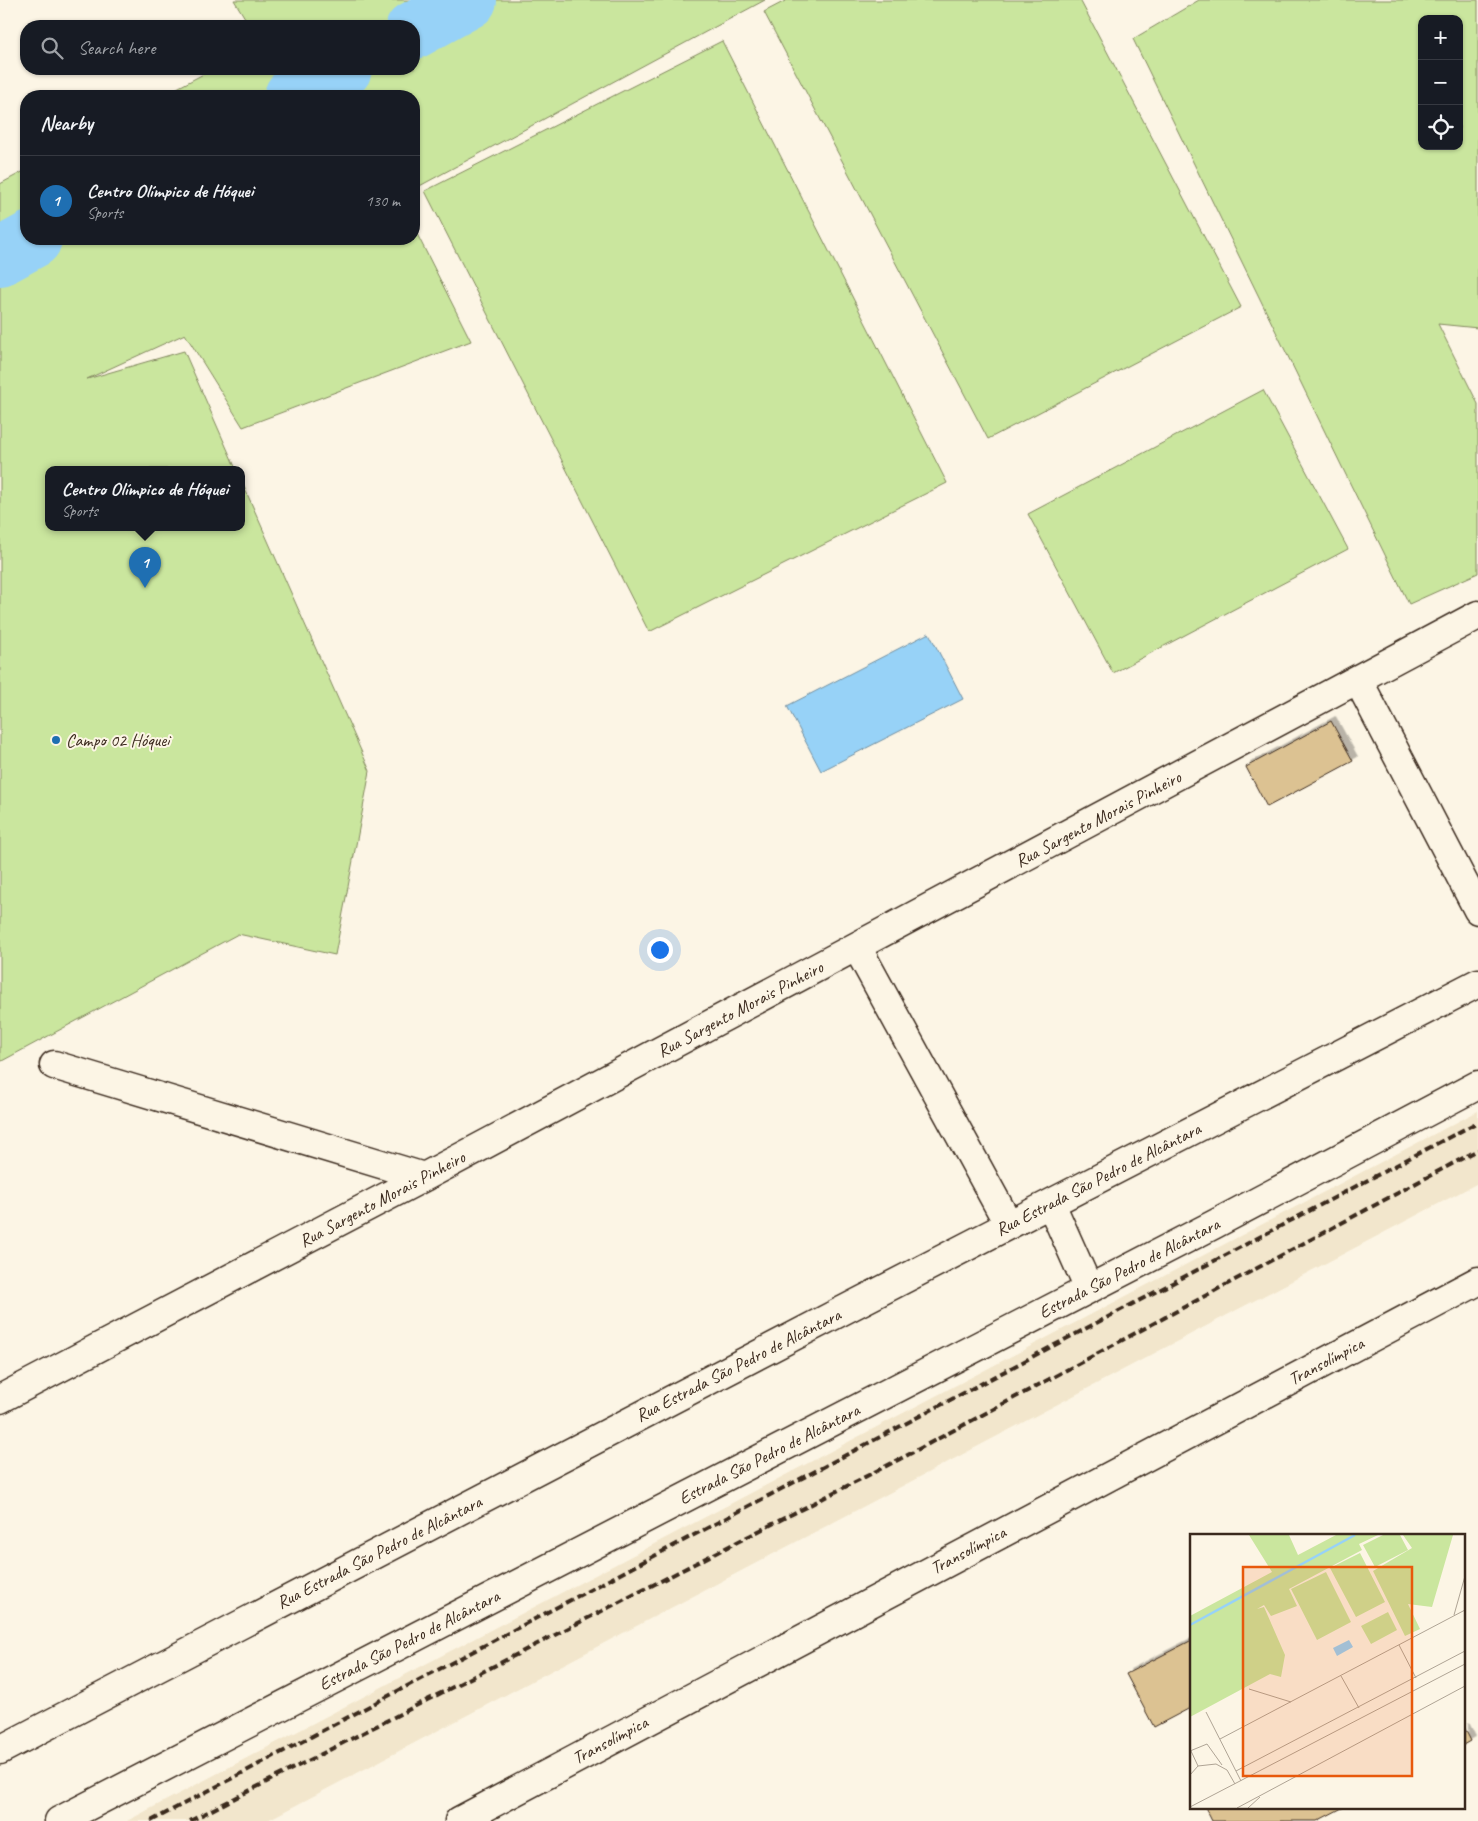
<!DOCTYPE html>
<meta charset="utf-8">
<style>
:root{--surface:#171b24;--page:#20242c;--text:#f1f3f6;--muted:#9ea1a6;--line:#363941;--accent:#1f6fb2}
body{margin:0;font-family:Caveat,sans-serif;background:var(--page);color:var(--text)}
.controls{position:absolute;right:15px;top:15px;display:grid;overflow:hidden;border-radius:10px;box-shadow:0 1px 4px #0004}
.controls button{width:45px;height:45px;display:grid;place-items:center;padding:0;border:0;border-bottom:1px solid var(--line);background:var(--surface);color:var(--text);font:25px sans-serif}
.you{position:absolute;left:659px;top:949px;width:18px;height:18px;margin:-12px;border:4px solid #fff;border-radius:50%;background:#1a73e8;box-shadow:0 0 0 8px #1a73e833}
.badge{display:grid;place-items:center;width:32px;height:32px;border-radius:50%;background:var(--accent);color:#fff;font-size:16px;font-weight:700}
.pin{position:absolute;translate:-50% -41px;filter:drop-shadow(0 1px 2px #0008)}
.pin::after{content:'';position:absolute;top:26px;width:18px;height:15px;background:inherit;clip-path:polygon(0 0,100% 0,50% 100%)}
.popup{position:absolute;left:45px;top:466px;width:200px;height:65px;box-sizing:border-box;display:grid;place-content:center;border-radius:10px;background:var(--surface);filter:drop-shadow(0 1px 4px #0005);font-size:16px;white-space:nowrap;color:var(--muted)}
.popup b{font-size:19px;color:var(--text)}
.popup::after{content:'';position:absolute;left:50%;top:100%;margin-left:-10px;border:10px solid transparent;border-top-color:var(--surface)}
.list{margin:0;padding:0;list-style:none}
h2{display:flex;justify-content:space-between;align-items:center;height:65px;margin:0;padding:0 20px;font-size:21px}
h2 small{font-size:16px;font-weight:400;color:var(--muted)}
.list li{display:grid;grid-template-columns:32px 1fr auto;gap:15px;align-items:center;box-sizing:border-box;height:90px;padding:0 20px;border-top:1px solid var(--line)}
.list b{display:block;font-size:19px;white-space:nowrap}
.list p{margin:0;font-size:16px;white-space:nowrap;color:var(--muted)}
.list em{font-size:16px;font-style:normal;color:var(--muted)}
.icon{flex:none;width:28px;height:28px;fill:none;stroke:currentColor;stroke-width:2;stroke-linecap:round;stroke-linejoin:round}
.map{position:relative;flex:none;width:1478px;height:1821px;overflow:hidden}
.search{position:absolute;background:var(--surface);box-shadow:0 1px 4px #0004;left:20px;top:20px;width:400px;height:55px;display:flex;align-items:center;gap:12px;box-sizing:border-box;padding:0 18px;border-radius:20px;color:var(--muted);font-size:19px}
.panel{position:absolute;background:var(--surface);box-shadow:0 1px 4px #0004;left:20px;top:90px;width:400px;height:155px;border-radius:20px}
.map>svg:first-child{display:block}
.built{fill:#f2e6cc}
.green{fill:#cae69e;stroke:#82885e;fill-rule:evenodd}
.water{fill:#97d2f7;stroke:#728fa0}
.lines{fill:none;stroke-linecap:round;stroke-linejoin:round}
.river{stroke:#97d2f7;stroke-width:58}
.building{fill:#dcc292;stroke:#3b2a1e;filter:url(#shadow)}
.minor-casing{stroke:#3b2a1e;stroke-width:31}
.minor{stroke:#fcf5e5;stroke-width:28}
.rail{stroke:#3b2a1e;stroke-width:4;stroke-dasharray:8 4;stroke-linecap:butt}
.poi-dot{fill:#1f6fb2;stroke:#fcf5e5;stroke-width:2}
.labels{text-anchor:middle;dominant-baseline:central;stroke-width:4;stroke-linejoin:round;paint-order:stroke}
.poi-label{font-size:18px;fill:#3b2a1e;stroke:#fcf5e5;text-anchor:start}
.street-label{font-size:18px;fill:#3b2a1e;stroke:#fcf5e5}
.inset-river{fill:none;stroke:#97d2f7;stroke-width:2.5}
.inset-road{fill:none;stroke:#afa495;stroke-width:1}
.view{fill:#e8590c;fill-opacity:0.15;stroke:#e8590c;stroke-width:2.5}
.inset-edge{fill:none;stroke:#3b2a1e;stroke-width:2.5}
</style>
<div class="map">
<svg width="1478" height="1821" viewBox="0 0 1478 1821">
<defs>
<filter id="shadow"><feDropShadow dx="4.5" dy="-4.5" stdDeviation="0" flood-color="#0004"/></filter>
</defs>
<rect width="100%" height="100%" fill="#fcf5e5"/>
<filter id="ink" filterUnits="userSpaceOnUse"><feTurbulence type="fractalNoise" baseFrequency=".02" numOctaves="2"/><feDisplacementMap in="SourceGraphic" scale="10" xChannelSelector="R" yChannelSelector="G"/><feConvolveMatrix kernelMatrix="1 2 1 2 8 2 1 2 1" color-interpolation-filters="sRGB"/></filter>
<g filter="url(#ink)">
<path class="built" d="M1478,1111V1183L266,1821H127Z"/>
<path class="green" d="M234,0H765L414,189V96H162L213,69H414V26H250Z
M787,0H1080L1241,307L988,439L764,12Z
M1199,0H1478V328L1438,324L1478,404V573L1409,604L1133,39ZM1422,19H1459V146H1422Z
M722,41L947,483L649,632L425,191Z
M26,170V239H414V228L471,341L243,427L185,334L87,379L184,351L236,469H49V527H241V480L370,771L335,955L238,934L0,1062V184Z
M1263,390L1348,549L1113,673L1028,514Z"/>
<path class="water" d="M929,633L963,699L821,771L787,706Z"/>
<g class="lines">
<path class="river" d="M414,30L468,0
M293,96L343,69
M0,257L33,239"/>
</g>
<path class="building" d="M1331,721L1353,761L1267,807L1246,767Z
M1192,1640V1707L1154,1727L1126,1674Z
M1464,1727L1471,1741L1464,1745Z
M1205,1807H1344L1317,1821H1212Z"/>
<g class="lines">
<g class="minor-casing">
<path id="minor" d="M1358,680L1478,910
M857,947L1009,1225
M54,1065L424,1177
M1051,1204L1089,1289
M0,1399L424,1177L1478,615
M0,1750L840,1312L1478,983
M59,1821L1213,1225L1478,1085
M459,1821L1478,1281"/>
</g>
<use href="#minor" class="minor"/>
<path class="rail" d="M151,1821L1478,1122
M190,1821L900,1459L1478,1150"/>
</g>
</g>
<circle class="poi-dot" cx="56" cy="740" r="5"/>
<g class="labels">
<g class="poi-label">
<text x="66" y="740">Campo 02 Hóquei</text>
</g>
<g class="street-label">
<text transform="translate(1098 819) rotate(-28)">Rua Sargento Morais Pinheiro</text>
<text transform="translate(740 1009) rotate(-28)">Rua Sargento Morais Pinheiro</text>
<text transform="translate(1098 1179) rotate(-27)">Rua Estrada São Pedro de Alcântara</text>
<text transform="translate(382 1199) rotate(-28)">Rua Sargento Morais Pinheiro</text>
<text transform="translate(1129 1268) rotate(-27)">Estrada São Pedro de Alcântara</text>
<text transform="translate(1326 1361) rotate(-28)">Transolímpica</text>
<text transform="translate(738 1365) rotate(-27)">Rua Estrada São Pedro de Alcântara</text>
<text transform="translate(769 1454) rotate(-27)">Estrada São Pedro de Alcântara</text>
<text transform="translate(968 1550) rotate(-28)">Transolímpica</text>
<text transform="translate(379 1552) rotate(-27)">Rua Estrada São Pedro de Alcântara</text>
<text transform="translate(409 1640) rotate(-27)">Estrada São Pedro de Alcântara</text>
<text transform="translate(610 1740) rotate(-28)">Transolímpica</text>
</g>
</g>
<g transform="translate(1190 1534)">
<rect width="275" height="275" fill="#fcf5e5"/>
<path d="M59,1H99L108,21L146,1H188L169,10L172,16L99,55L107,72L81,82L74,71L67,75L74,73L95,121L91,143L80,140L0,183V82L82,38ZM193,1H210L218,16L185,33L173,11ZM213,1H263L242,73L218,70L230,95L215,102L183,37L222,14ZM170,19L195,68L166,83L140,34ZM136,38L161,88L127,106L101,55ZM198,78L207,96L181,110L171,92Z" fill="#cae69e"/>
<path d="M159,106L163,113L147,122L143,114Z" fill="#97d2f7"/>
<path class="inset-river" d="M0,91L165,1"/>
<path class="inset-road" d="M264,81L275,42M209,111L226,144M151,142L169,174M59,155L101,168M16,178L51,247M30,205L275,76M0,217L17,210L32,231M1,217L8,232M46,237L275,117M0,241L8,232L26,230L37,236L45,250M0,273L275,130M47,274L275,152M58,274L70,263"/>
<path class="view" d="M53,33H222V242H53Z"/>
<rect width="275" height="275" class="inset-edge"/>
</g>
</svg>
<div class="controls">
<button>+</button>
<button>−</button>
<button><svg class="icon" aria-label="locate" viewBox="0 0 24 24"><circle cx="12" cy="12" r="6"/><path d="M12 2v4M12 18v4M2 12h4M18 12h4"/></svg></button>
</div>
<div class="you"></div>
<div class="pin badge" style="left:145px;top:588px">1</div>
<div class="popup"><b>Centro Olímpico de Hóquei</b>Sports</div>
<div class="search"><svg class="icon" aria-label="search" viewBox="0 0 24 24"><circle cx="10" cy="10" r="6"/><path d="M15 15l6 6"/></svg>Search here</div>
<section class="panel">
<h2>Nearby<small></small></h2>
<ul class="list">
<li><span class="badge">1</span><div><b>Centro Olímpico de Hóquei</b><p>Sports</p></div><em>130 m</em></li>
</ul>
</section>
</div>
